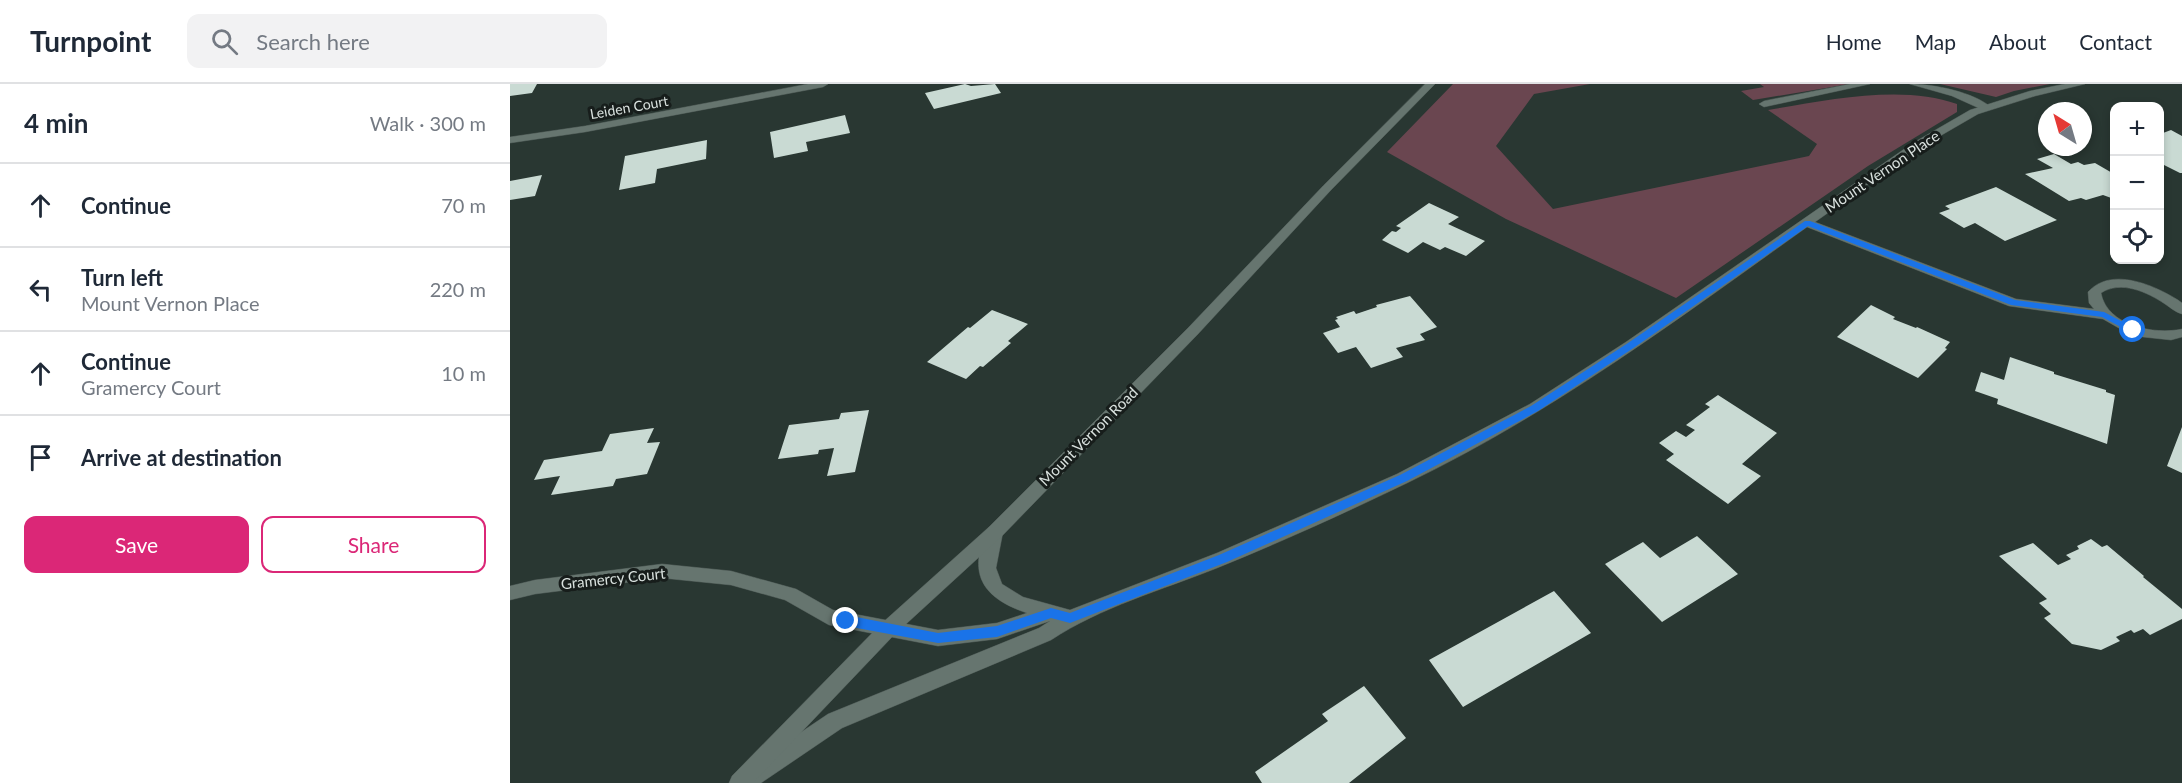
<!DOCTYPE html>
<meta charset="utf-8">
<style>
:root{--surface:#fff;--page:#f2f2f3;--text:#1f2937;--muted:#747a83;--line:#e0e1e3;--accent:#db2777}
body{margin:0;font-family:Lato,sans-serif;background:var(--page);color:var(--text)}
.controls{position:absolute;right:18px;top:18px;display:grid;overflow:hidden;border-radius:12px;box-shadow:0 3px 9px #0003}
.controls button{width:54px;height:54px;display:grid;place-items:center;padding:0;border:0;border-bottom:2px solid var(--line);background:var(--surface);color:var(--text);font:30px sans-serif}
.compass{position:absolute;left:1528px;top:18px;width:54px;height:54px;border-radius:50%;background:var(--surface);box-shadow:0 3px 9px #0003;rotate:323deg}
.stop{position:absolute;width:18px;height:18px;margin:-14px;border:4px solid #1a73e8;border-radius:50%;background:#fff}
.stop.end{background:#1a73e8;border-color:#fff;box-shadow:0 2px 6px #0008}
.list{margin:0;padding:0;list-style:none}
h2{display:flex;justify-content:space-between;align-items:center;height:78px;margin:0;padding:0 24px;font-size:26px}
h2 small{font-size:20px;font-weight:400;color:var(--muted)}
.list li{display:grid;grid-template-columns:39px 1fr auto;gap:18px;align-items:center;box-sizing:border-box;height:84px;padding:0 24px;border-top:2px solid var(--line)}
.list b{display:block;font-size:22px;white-space:nowrap}
.list p{margin:0;font-size:20px;white-space:nowrap;color:var(--muted)}
.list em{font-size:20px;font-style:normal;color:var(--muted)}
.actions{display:flex;gap:12px;padding:18px 24px}
.actions a{flex:1;padding:14px 0;border:2px solid var(--accent);border-radius:12px;text-align:center;font-size:21px;color:var(--accent)}
.actions .main{background:var(--accent);color:#fff}
.icon{flex:none;width:33px;height:33px;fill:none;stroke:currentColor;stroke-width:2;stroke-linecap:round;stroke-linejoin:round}
.map{position:relative;flex:none;width:1672px;height:699px;overflow:hidden}
header{display:flex;align-items:center;gap:36px;box-sizing:border-box;height:84px;padding:0 30px;background:var(--surface);border-bottom:2px solid var(--line)}
header strong{font-size:28px}
nav{display:flex;gap:33px;margin-inline-start:auto;font-size:21px}
.search{width:420px;height:54px;background:var(--page);display:flex;align-items:center;gap:15px;box-sizing:border-box;padding:0 21px;border-radius:12px;color:var(--muted);font-size:22px}
main{display:flex}
aside{flex:1;background:var(--surface)}
.map>svg:first-child{display:block}
.green{fill:#6a4650}
.building{fill:#c9dad3}
.lines{fill:none;stroke-linecap:round;stroke-linejoin:round}
.lane-casing{stroke:#495551;stroke-width:1}
.street-casing{stroke:#495551;stroke-width:1}
.secondary-casing{stroke:#495551;stroke-width:1}
.lane{fill:#66756f;fill-rule:evenodd}
.street{fill:#66756f;fill-rule:evenodd}
.secondary{fill:#66756f;fill-rule:evenodd}
.route{fill:#1a73e8}
.labels{text-anchor:middle;dominant-baseline:central;stroke-width:6;stroke-linejoin:round;paint-order:stroke}
.far-street-label{font-size:14px;fill:#d9e1de;stroke:#171d1b}
.street-label{font-size:15px;fill:#d9e1de;stroke:#171d1b}
</style>
<header>
<strong>Turnpoint</strong>
<div class="search"><svg class="icon" aria-label="search" viewBox="0 0 24 24"><circle cx="10" cy="10" r="6"/><path d="M15 15l6 6"/></svg>Search here</div>
<nav><a>Home</a><a>Map</a><a>About</a><a>Contact</a></nav>
</header>
<main>
<aside>
<h2>4 min<small>Walk · 300 m</small></h2>
<ul class="list">
<li><svg class="icon" aria-label="ahead" viewBox="0 0 24 24"><path d="M12 20V5M6 11l6-6 6 6"/></svg><div><b>Continue</b></div><em>70 m</em></li>
<li><svg class="icon" aria-label="left" viewBox="0 0 24 24"><path d="M17 20v-9H6M10 6l-5 5 5 5"/></svg><div><b>Turn left</b><p>Mount Vernon Place</p></div><em>220 m</em></li>
<li><svg class="icon" aria-label="ahead" viewBox="0 0 24 24"><path d="M12 20V5M6 11l6-6 6 6"/></svg><div><b>Continue</b><p>Gramercy Court</p></div><em>10 m</em></li>
<li><svg class="icon" aria-label="arrive" viewBox="0 0 24 24"><path d="M6 21V4h12l-3 4 3 4H6"/></svg><div><b>Arrive at destination</b></div></li>
</ul>
<div class="actions"><a class="main">Save</a><a>Share</a></div>
</aside>
<div class="map">
<svg width="1672" height="699" viewBox="0 0 1672 699">
<rect width="100%" height="100%" fill="#293732"/>
<path class="green" d="M943,0H1080L1024,10L986,62L1043,125L1299,72L1307,60L1258,26C1316,16 1393,0 1447,20V28L1358,82L1166,214L996,135L877,68Z
M1250,0H1340L1243,16L1231,7L1254,3Z
M1430,0H1540L1504,7L1486,13Z"/>
<path class="building" d="M0,0H27L22,9L0,12Z
M455,0L461,2L485,0L491,9L424,25L415,9Z
M335,31L340,49L296,58L298,67L264,74L260,48Z
M1661,46L1672,52V89H1670L1650,79V47L1653,49Z
M197,56L196,75L147,85L145,99L109,106L115,72Z
M1544,70L1561,80L1568,78L1574,81L1585,79L1604,90V95L1602,96L1604,98V115L1593,111L1576,116L1571,114L1559,117L1515,90L1543,84L1527,75Z
M32,91L25,112L0,116V97Z
M1486,103L1547,136L1495,157L1465,139L1454,144L1429,129L1440,125L1435,122Z
M919,119L949,133L938,140L975,157L956,172L935,163L930,166L913,158L898,169L872,156L882,147L886,148L891,144L886,142Z
M900,212L927,243L910,250L915,256L886,264L893,273L861,284L846,263L828,269L813,249L830,243L825,236L828,235L826,233L844,227L846,230L867,223L866,221Z
M1361,221L1385,233L1383,235L1388,237L1406,244L1407,243L1440,258L1435,264L1437,265L1408,294L1327,253Z
M482,226L518,240L498,257L501,259L473,283L470,282L456,295L417,278L458,243L460,244Z
M1500,273L1544,288V290L1596,306V308L1605,311L1597,360L1487,320L1488,315L1465,307L1471,288L1494,296Z
M1208,311L1267,349L1232,380L1251,392L1218,420L1156,376L1164,370L1149,359L1166,347L1176,353L1185,346L1176,341L1200,323L1195,320Z
M359,326L345,388L317,392L324,364L309,366L308,370L268,375L279,341L329,335L331,329Z
M1672,343V389L1657,382Z
M144,344L137,359L150,358L137,390L106,395L103,402L41,411L50,392L24,396L34,376L92,367L100,350Z
M1187,452L1228,490L1152,538L1095,480L1133,458L1150,474Z
M1581,455L1592,463L1597,461L1634,492L1633,493L1672,525V535L1640,551L1633,545L1624,549L1621,546L1606,553L1610,557L1591,566L1562,560L1534,534L1541,530L1529,519L1537,515L1489,472L1523,459L1548,481L1561,475L1556,471L1569,465L1567,462Z
M1044,507L1081,549L953,623L919,576Z
M854,602L896,654L839,699H752L745,688L818,637L812,630Z"/>
<g class="lines">
<g class="lane-casing">
<path id="lane" d="M1340,0H1360L1254,23L1249,20L1254,17Z
M1400,0C1424,0 1464,8 1482,24L1473,26L1442,12Z"/>
</g>
<g class="street-casing">
<path id="street" d="M298,0H318L313,3L75,48L0,59V53L75,42Z
M1555,0H1575L1525,12L1468,30L1411,63L1305,138L1506,215L1584,225L1579,219L1578,208C1601,182 1644,201 1668,216L1672,219V230C1665,228 1661,224 1655,220C1637,208 1611,196 1591,209C1597,242 1645,251 1672,245V253L1661,256L1633,253L1614,247L1593,235L1499,222L1297,143C1168,235 1041,330 897,399C835,429 771,458 707,484C652,506 591,523 541,556L332,644L251,699H223L226,692L318,630L529,544L540,537L487,555L428,562L319,541L275,516L221,501L152,494L25,510L0,516V502L25,496L152,480L221,487L286,505L323,526L428,546L487,539L517,529C472,514 456,489 479,443L485,441L491,443L493,448L486,484L492,500L513,513L560,526L707,469L887,390L1020,320L1116,258L1403,59L1460,26L1520,7Z"/>
</g>
<g class="secondary-casing">
<path id="secondary" d="M915,0H925L821,106L688,250L491,453L383,552L243,699H219L222,692L371,540L479,443L678,244L813,102Z"/>
</g>
<use href="#lane" class="lane"/>
<use href="#street" class="street"/>
<use href="#secondary" class="secondary"/>
</g>
<path class="route" d="M1295,137H1300L1505,216L1594,228L1628,246L1620,248L1592,233L1501,221L1298,142L1125,263L1028,327L897,397L717,478L560,539L541,534L487,553L428,559L336,542L330,537L336,531L428,549L487,542L541,524L560,529L709,471L890,391L1021,322L1118,259Z"/>
<g class="labels">
<g class="far-street-label">
<text transform="translate(119 23) rotate(-10)">Leiden Court</text>
</g>
<g class="street-label">
<text transform="translate(1372 87) rotate(-34)">Mount Vernon Place</text>
<text transform="translate(578 352) rotate(-45)">Mount Vernon Road</text>
<text transform="translate(103 494) rotate(-6)">Gramercy Court</text>
</g>
</g>
</svg>
<div class="controls">
<button>+</button>
<button>−</button>
<button><svg class="icon" aria-label="locate" viewBox="0 0 24 24"><circle cx="12" cy="12" r="6"/><path d="M12 2v4M12 18v4M2 12h4M18 12h4"/></svg></button>
</div>
<svg class="compass" viewBox="-18 -18 36 36"><path d="M0-13l5 13h-10z" fill="#e53935"/><path d="M0 13l5-13h-10z" fill="#747a83"/></svg>
<div class="stop" style="left:1623px;top:246px"></div>
<div class="stop end" style="left:336px;top:537px"></div>
</div>
</main>
